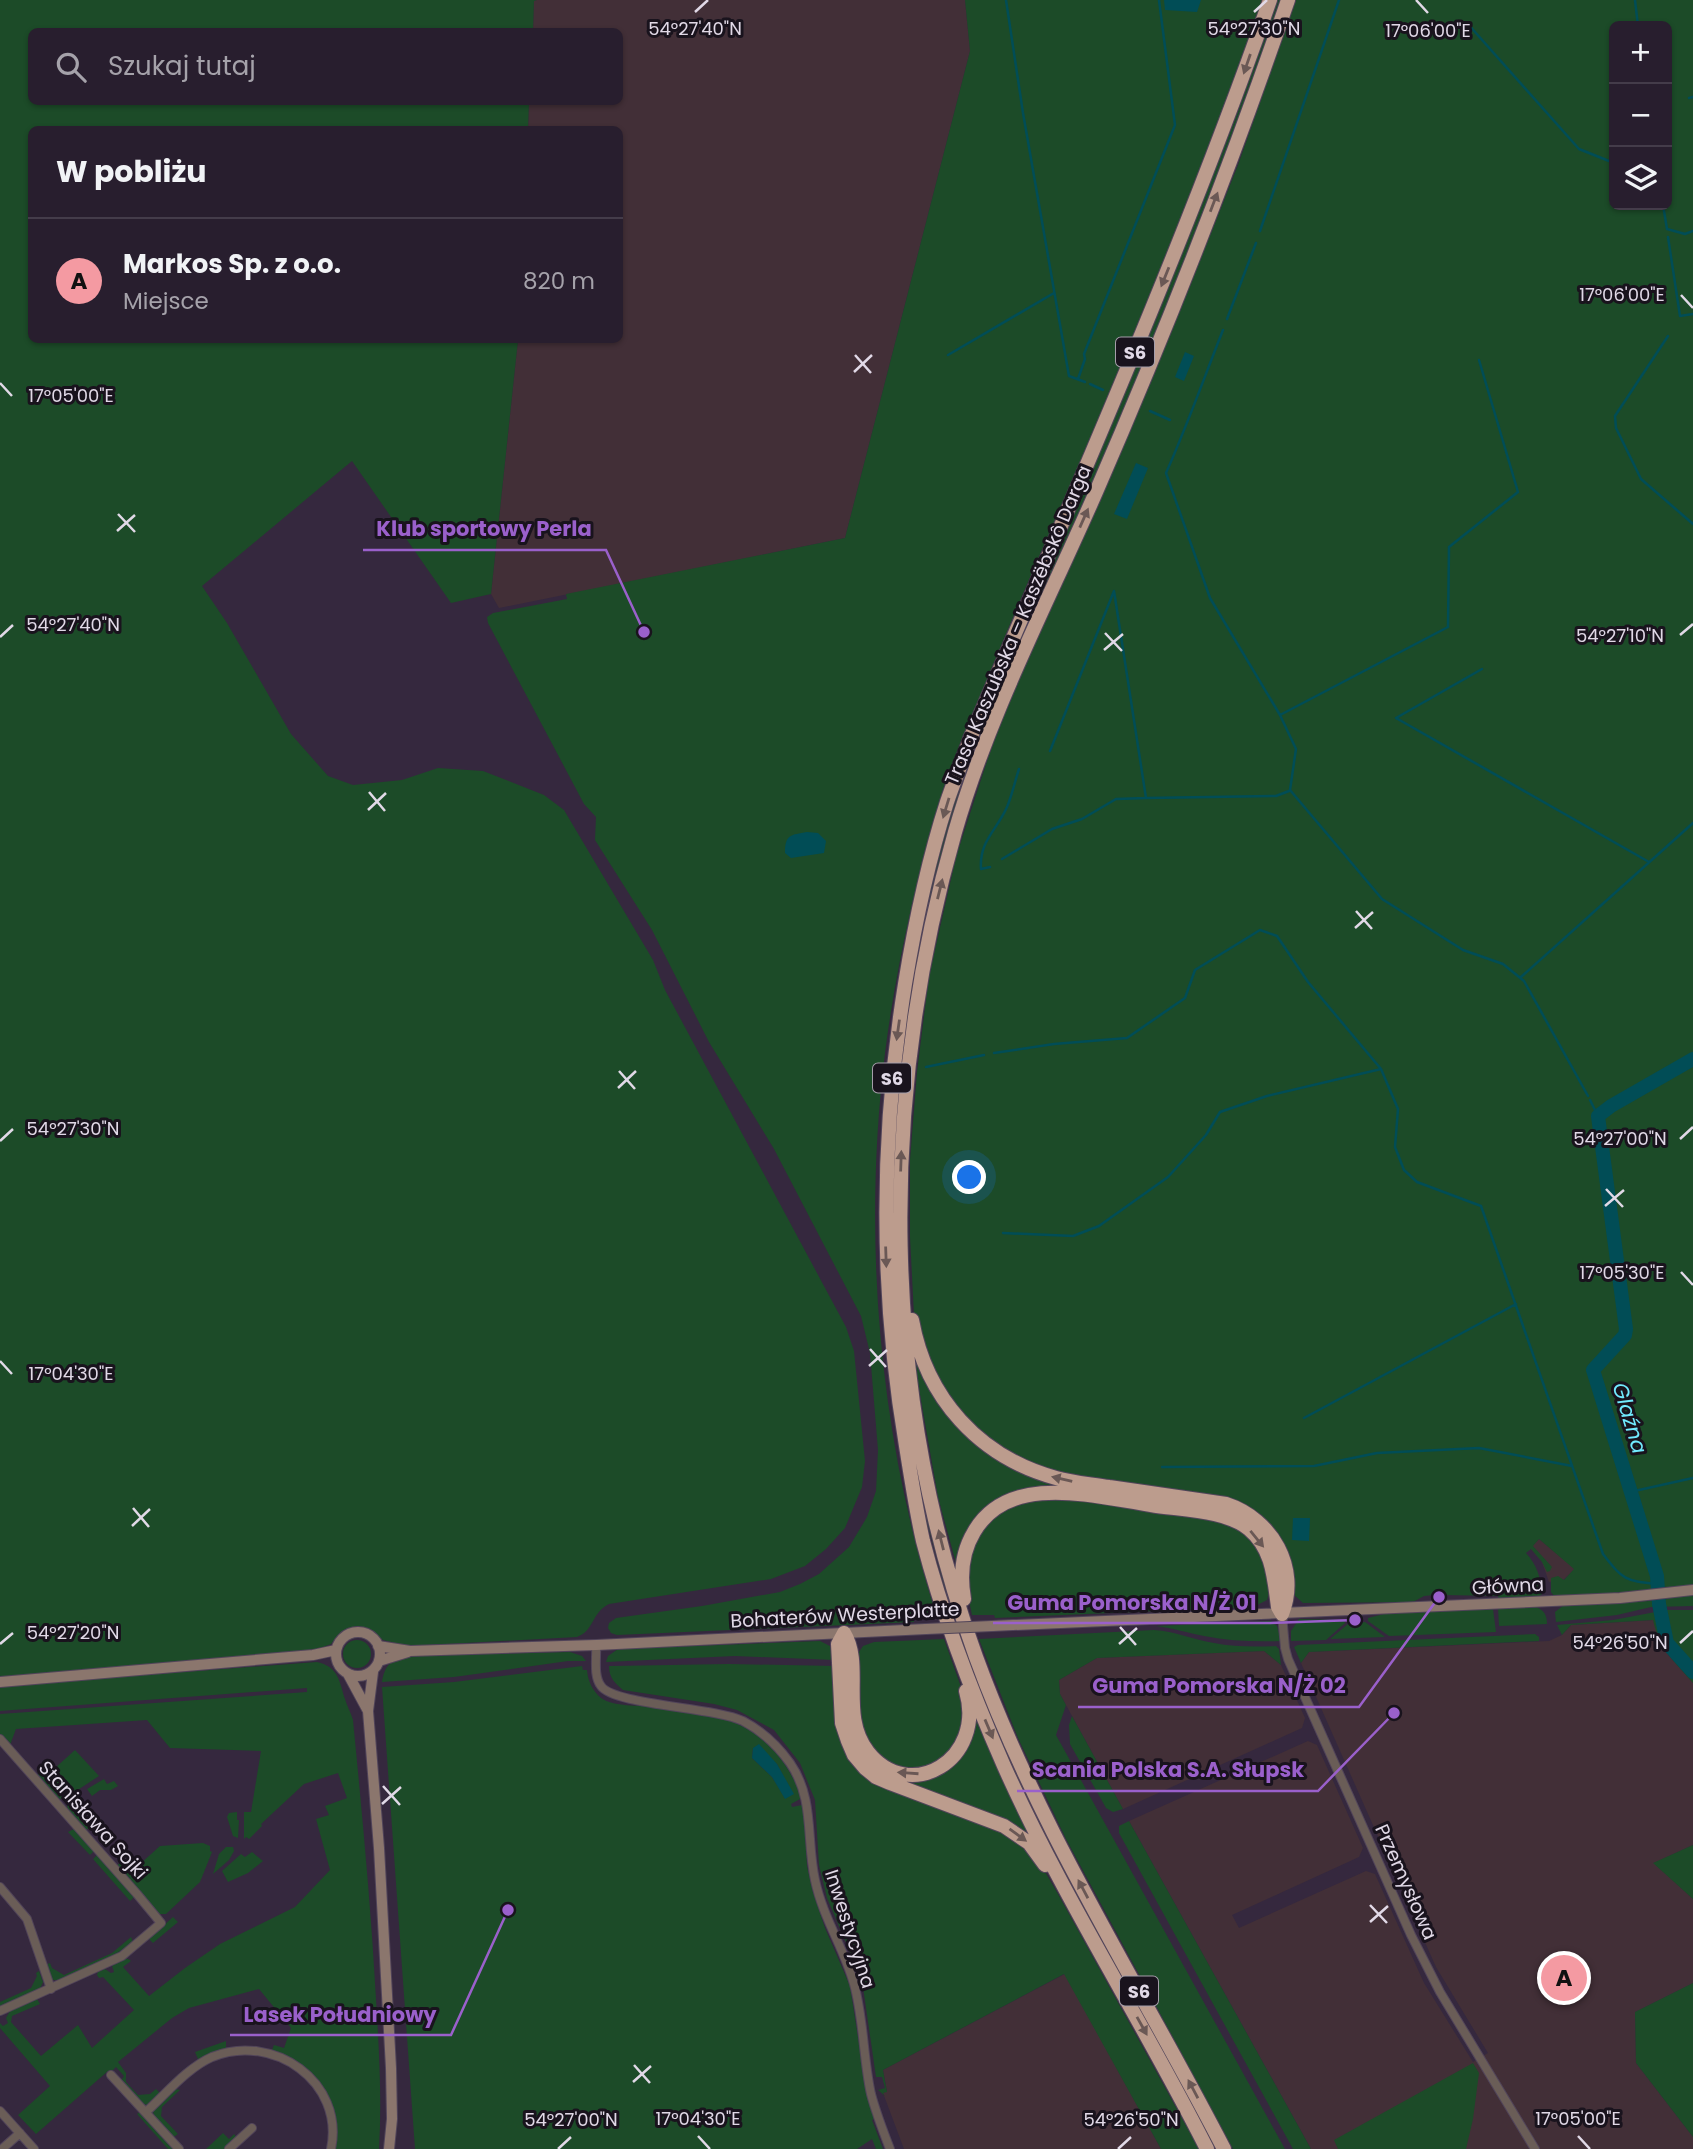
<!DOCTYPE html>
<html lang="pl">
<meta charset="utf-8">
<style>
:root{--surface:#281e2e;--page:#342b3a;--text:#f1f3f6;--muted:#a5a2aa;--line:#443c4a;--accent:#f49aa2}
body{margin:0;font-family:Poppins,sans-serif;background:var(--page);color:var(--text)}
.controls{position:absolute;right:21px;top:21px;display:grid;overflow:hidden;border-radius:10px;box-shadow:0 2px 5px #0004}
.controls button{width:63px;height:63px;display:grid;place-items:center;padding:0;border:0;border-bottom:2px solid var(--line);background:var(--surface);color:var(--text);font:35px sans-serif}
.you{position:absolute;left:970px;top:1178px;width:24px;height:24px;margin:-18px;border:5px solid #fff;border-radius:50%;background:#1a73e8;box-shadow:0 0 0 10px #1a73e833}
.badge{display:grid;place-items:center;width:46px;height:46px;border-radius:50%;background:var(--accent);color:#111;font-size:23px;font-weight:700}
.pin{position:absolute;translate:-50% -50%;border:4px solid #fff;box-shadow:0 2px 7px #0006}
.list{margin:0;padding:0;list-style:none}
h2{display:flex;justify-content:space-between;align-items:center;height:91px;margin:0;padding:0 28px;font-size:30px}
h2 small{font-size:23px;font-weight:400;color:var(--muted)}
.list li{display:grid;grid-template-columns:46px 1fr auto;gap:21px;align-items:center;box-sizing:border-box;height:126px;padding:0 28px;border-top:2px solid var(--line)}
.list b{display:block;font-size:26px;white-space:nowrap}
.list p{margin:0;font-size:23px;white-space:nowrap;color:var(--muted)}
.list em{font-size:23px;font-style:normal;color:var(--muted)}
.icon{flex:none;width:38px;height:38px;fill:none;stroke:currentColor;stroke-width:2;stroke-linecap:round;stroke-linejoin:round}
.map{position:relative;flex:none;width:1693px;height:2149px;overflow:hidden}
.search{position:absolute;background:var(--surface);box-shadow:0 2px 5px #0004;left:28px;top:28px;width:595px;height:77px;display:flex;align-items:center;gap:18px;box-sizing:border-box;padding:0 24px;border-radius:10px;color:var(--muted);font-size:26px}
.panel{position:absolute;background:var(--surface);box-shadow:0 2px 5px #0004;left:28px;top:126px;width:595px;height:217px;border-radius:10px}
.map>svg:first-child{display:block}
.industrial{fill:#422f37}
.green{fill:#1c4b28;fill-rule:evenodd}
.water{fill:#014d56}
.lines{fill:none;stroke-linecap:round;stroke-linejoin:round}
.stream{stroke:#014d56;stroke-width:2.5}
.river{stroke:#014d56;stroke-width:14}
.street-casing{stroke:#514459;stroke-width:10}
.secondary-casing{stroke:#514459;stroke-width:12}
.highway-casing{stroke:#514459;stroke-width:16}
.street{stroke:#6a5d57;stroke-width:8}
.secondary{stroke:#8b766d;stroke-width:10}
.highway{stroke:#bc9c8d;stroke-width:14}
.secondary-bridge-casing{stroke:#514459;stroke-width:12;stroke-linecap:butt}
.secondary-bridge{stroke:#8b766d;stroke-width:10}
.oneway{fill:#6a5855}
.ticks{fill:none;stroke:#e1d9e7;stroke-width:2.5}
.labels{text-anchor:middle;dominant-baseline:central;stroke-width:6;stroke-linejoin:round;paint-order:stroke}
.shield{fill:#19131d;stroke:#a59eaa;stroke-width:2}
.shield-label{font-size:18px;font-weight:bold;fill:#e1d9e7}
.street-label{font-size:19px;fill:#e1d9e7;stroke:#19131d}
.water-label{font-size:21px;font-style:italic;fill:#71ebfe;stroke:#19131d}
.ticks-label{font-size:18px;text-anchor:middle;fill:#e1d9e7;stroke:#19131d;stroke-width:6;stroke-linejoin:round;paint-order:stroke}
.leader{fill:none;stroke:#9a60cb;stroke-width:2.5}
.callout-dot{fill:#9a60cb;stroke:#19131d;stroke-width:2.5}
.callout-label{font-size:21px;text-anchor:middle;font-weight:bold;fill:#9a60cb;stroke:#19131d;stroke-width:6;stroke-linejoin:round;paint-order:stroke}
</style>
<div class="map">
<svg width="1693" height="2149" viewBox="0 0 1693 2149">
<rect width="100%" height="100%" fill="#35283e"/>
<path class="industrial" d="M537,0H965L970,51L845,538L499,608L491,594L518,340H620V130L528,129L529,102H620V32L533,31L534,1Z
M1539,1539L1575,1569L1563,1580L1549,1582L1542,1562L1530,1548Z
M1654,1620L1664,1650L1693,1683V1845L1654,1863L1693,1899V1983L1635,2012L1636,2063L1693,2137V2149H1311L1129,1821L1308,1741L1317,1745L1363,1848L1359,1857L1232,1915L1239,1928L1366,1871L1375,1874L1424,1983L1473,2062L1488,2053L1436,1967L1301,1663L1309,1652L1549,1641L1562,1635L1571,1625Z
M1264,1651L1281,1665L1305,1718L1302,1728L1123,1809L1060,1694L1059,1680L1097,1658Z
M1065,1974L1161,2149H904L883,2093L887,2091L883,2070Z"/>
<path class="green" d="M0,0H537L534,1L533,31L32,32V102H529L528,129L32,130V340H518L491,594L451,603L352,461L202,586L227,623L291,734L328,776L353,785L402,780L438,768L483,771L544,795L564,810L653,960L665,990L846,1327L854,1351L865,1461L862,1487L845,1528L826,1549L805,1566L771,1579L609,1604C591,1613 595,1630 577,1637L408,1646L383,1640L370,1629L357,1626L344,1630L337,1636L331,1644L310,1652L0,1677Z
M965,0H1264C1241,64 1219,128 1193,192C1158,281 1120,370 1082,458C1050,531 1018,604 988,677C972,716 953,756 941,796C916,880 896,967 885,1053C862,1240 879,1438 937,1617L913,1618L914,1622L617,1635L611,1633L608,1628L609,1623L616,1618L702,1606L780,1592L800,1584L819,1574L849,1547L867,1517L876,1491L878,1450L870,1353L861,1316L774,1149L709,1042L652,930L595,840L596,817L584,804L488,623L487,617L493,613L567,599L566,594L845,538L970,51Z
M1277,0H1282L1264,54L1160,325L1115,431L1040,599L949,830L936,877L912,995L900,1087L895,1159L896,1280L958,1616H952L919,1492L897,1360L890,1159L907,995L932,875L961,781L987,709L1155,322L1239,109Z
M1296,0H1693V1586L1650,1591L1554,1596L1551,1592V1578L1558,1576L1564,1580L1574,1569L1539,1539L1533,1546L1552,1567L1550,1571L1547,1572L1542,1562L1531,1549L1526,1553C1537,1565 1541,1578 1542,1594L1536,1598L1499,1600L1498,1596L1443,1595V1592H1435L1434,1595L1424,1596L1413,1602L1303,1603L1293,1594L1281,1541L1054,1473L997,1446L963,1417L932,1372L914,1315L910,1237V1160L917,1072L929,976L956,857L988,758L1008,704L1148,389L1186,296L1238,165ZM1614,26H1667V205H1614Z
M915,1357L1005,1463L1222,1508L1275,1561L1219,1512L1011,1495L956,1563L938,1497L918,1383Z
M1065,1498L1223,1521L1250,1536L1264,1559L1270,1589L1267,1600L1253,1607L995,1618L994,1615H972C969,1600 966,1586 966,1571C967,1543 993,1509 1021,1501C1035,1498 1052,1499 1065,1498Z
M1693,1595V1606L1651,1607L1617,1615L1556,1622L1555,1612L1564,1605L1649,1601Z
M1536,1607C1544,1610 1547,1615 1547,1624L1499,1626L1498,1608Z
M1493,1609L1496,1632L1389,1636L1368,1621V1618L1388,1613Z
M1666,1610H1693V1683C1674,1661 1660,1650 1653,1620L1571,1625L1562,1635L1557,1625L1613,1620Z
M1299,1619L1344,1620L1345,1623L1326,1640L1291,1641V1631Z
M1271,1621L1277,1626L1281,1641C1256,1642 1229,1641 1204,1636C1188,1633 1173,1628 1156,1626Z
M1365,1622L1385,1637L1330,1639L1348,1624Z
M1154,1630C1175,1631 1193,1640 1214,1643C1234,1647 1256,1647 1276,1646L1279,1649L1281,1665L1264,1651L1097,1658L1059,1680L1060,1694L1066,1705L1056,1735L1285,2149H1233L1066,1839L1018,1738L979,1639Z
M1535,1634L1539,1637V1641L1309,1652L1301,1663L1294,1647L1298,1645Z
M965,1638L1209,2131L1205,2134C1117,1972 1021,1813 960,1639Z
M944,1639L961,1687L964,1730L946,1758L923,1768L899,1767L887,1762L877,1754L861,1730L859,1652L863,1646L874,1642Z
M343 1654a14 14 0 1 1 28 0a14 14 0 1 1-28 0Z
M820,1641L830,1646L834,1660L735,1656L606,1662L608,1656L618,1649Z
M570,1652L582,1656L586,1661H568L454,1677L382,1682C385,1663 392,1660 410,1656Z
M317,1662C339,1667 339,1681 345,1699C347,1706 351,1713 353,1720C362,1813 371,1906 376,1999C379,2049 382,2099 379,2149H335C342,2106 312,2064 272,2050L274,2045L284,2048L291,2028L259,1989L189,2008L172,2018L118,2062L126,2073V2082L138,2095L150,2094L156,2089L161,2094L149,2105L142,2104L121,2081L124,2076L116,2067L112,2071H108L36,2134L18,2115L50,2086L0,2028V2023L3,2026L8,2023L6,2018L10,2011L37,1999L40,2004L12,2016L11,2022L41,2056L78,2025L92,2048L134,2010L103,1977L99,1978L97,1975L98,1972L105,1969L111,1973L114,1972L112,1966C118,1963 125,1955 131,1961L123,1967L149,1996L185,1968L220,1944L295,1907L330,1870L316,1819L329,1815L325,1806L347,1798L338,1773L304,1784L261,1824L262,1826L249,1839L246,1837L244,1839V1812H251L261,1751L170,1748L147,1720L16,1729L10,1745L0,1734V1714L307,1692V1688L0,1711V1686Z
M729,1664L836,1666L850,1758L998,1829L1021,1844L1044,1870L1058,1894L1199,2149H1161L1064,1974L883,2070L887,2092L883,2093L885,2096L878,2090L885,2088L882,2077H876L862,1980L827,1898L819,1865L815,1800L800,1763L774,1730L737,1710L714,1704L623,1690C615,1683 609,1678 609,1666H611Z
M582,1666L583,1670H587C588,1681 592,1690 601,1698C614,1707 639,1705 654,1707C680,1710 709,1713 733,1722C767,1735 788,1763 801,1795L800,1799L791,1804L792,1807L802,1805L804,1811L807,1866L813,1892L825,1928L850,1986L865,2082L874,2119L872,2120L883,2149H876L872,2139L857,2149H415L382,1687L454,1682ZM753,1748L777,1764L793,1794L785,1798L772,1777L752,1758Z
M849,1704L879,1769L949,1767L975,1717L1001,1778L1031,1840L875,1771Z
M1072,1716L1123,1809L1113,1812L1106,1808L1070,1744L1069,1725Z
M75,1750L99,1776L67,1797L59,1799L48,1789L38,1774L41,1772L45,1777Z
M104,1779L107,1784L114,1781L118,1786L111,1790H100L92,1796L87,1789Z
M73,1799L79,1807L74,1811L89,1828L86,1830C77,1826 68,1814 67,1805Z
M237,1812V1820H239L238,1838L233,1836L227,1817L229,1813Z
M1129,1821L1311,2149H1293L1119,1833V1826Z
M76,1828L94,1851L90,1855L68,1832Z
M203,1843L210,1846V1851L212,1852L200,1882L166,1914H160L157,1912L116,1866L120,1863L130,1873L160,1846Z
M1693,1845V1899L1653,1863Z
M226,1847H233L234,1851L229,1860L213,1874L219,1854Z
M252,1852L263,1861L248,1873L228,1882L222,1871L241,1854L245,1857Z
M98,1854L134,1897L130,1901L93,1859Z
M173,1917L178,1922L153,1943L149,1939Z
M131,1937L133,1942L113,1956L59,1980H53L50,1977L45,1965L50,1963L52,1968L64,1975L112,1953Z
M39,1971L43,1982L40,1989L0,2007V2002L31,1988L37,1976L36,1973Z
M1693,1983V2137L1636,2063L1635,2012Z
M226,2041V2050L201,2060L198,2059L195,2052Z
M1473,2063L1479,2073L1473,2119L1466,2149H1338L1334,2140Z
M175,2089L180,2090L162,2107L161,2116L178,2134L172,2138L154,2117L153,2111Z
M140,2112L174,2149H168L137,2114Z
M223,2133L229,2139L234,2134L237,2138L225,2149H206Z"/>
<path class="water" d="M1164,0H1201L1197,12L1165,10Z
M1185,352L1194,356L1184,381L1175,377Z
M1136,463L1148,468L1127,519L1114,514Z
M807,832L818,833L826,841L824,853L791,858L785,853C785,834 791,835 807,832Z
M1293,1518H1310L1309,1541L1292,1540Z
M759,1744L777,1764L794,1794L785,1799L772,1777L752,1758L753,1748Z"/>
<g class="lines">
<path class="stream" d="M1006,0L1023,113L1069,376L1085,382
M1635,0L1638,26
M1467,23L1579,149L1614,163
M1689,98L1693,97
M1663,205L1667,229L1685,234L1693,231
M1260,231L1339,0
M1668,237L1680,316L1693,314
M1227,319L1256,243
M1223,330C1204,378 1187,426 1166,473L1210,598L1280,715L1296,749L1290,790L1382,899L1463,950L1503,964L1524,981L1588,1096
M1668,336L1615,416L1616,428L1641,479L1693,524
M948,355L1054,293
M1078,379L1085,359L1084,354L1175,125L1159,0
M1090,384L1103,390
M1150,411L1170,420
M1482,669L1396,718L1649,862
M1280,715L1448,627L1449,547L1518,492L1479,360
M1050,751L1114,591L1146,798L1276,796L1289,791
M1002,859L1052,829L1082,819L1116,799L1146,798
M990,867L981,869C979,841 997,830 1007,807C1012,795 1015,781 1019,769
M1521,977L1693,823
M994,1053L1054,1044L1127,1038L1185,998L1195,970L1260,930L1277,936L1308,982L1381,1069
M926,1067L984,1055
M1590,1100L1598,1116
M1003,1233L1073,1236L1099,1226L1168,1177L1206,1135L1220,1112L1267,1096L1381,1069L1398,1109L1395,1147L1404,1170L1417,1182L1481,1206L1603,1554C1623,1580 1625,1581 1658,1584
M1304,1418L1516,1304
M1162,1467L1314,1466L1377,1453L1479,1448L1572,1466
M1630,1492L1693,1478"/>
<path class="river" d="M1693,1059L1611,1106L1598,1116L1626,1329L1625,1335L1593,1370L1657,1576L1659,1604L1667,1643L1693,1672"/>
<g class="street-casing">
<path id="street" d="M1282,1614L1285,1648L1288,1659L1411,1935L1440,1992L1535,2149
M596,1645C597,1657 593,1676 601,1686C614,1705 713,1707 743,1721C762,1731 777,1745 790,1763C815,1799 806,1840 815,1880C823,1918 844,1948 854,1984C864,2020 863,2058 871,2094C876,2113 883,2131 890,2149
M0,1739L137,1894L161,1923L122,1956L0,2011
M0,1887L27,1919L51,1989
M111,2075L179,2149
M0,2111L34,2149
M146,2112C166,2094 187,2068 212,2057C273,2032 345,2082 331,2149
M2,2149L20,2133
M229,2149L252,2128"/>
</g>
<g class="secondary-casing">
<path id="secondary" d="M992,1626L1620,1598L1693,1590
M336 1654a22 22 0 1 1 44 0a22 22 0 1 1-44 0Z
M378,1646L410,1651L596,1645L926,1629
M379,1661L408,1652
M373,1672L368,1711L379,1848L391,2068L392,2119L389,2149
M348,1674L368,1711
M0,1682L313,1655L336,1650"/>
</g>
<g class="highway-casing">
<path id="highway" d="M912,1320C926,1398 979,1457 1056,1478C1073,1483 1092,1484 1109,1487C1148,1493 1187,1498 1226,1504C1272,1519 1300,1568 1282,1614
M964,1599C960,1576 962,1552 974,1532C1009,1471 1096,1497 1151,1505C1180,1510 1226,1510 1249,1529C1273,1549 1274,1578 1278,1607L1282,1614
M844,1633L838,1644L839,1663L842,1723L848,1741L854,1755L865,1768L876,1777L890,1783L1004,1826L1029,1843L1045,1865
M844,1633C864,1666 839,1715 868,1752C910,1805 986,1759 966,1691
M1207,2149C1142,2020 1063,1898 1004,1766C972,1693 943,1618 923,1541C916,1510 911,1477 906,1446C880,1292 880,1138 905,984C915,923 928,861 947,802C954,781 963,760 970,739C1074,494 1182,251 1270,0
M1224,2149C1140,1986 1039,1830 976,1657C880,1392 878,1101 955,832C989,714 1047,604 1096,492C1166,331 1231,166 1288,0"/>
</g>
<use href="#street" class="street"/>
<use href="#secondary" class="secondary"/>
<use href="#highway" class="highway"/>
<g class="secondary-bridge-casing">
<path id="secondary-bridge" d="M926,1629L992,1626"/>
</g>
<use href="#secondary-bridge" class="secondary-bridge"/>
</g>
<defs><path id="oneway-solid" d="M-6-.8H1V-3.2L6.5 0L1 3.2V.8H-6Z" transform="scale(1.75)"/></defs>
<g class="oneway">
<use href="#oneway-solid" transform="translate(1247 64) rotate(109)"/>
<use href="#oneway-solid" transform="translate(1214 202) rotate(-69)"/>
<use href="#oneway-solid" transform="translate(1165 277) rotate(112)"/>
<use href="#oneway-solid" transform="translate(1084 518) rotate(-66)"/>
<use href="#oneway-solid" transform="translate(946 808) rotate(107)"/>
<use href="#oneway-solid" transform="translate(940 889) rotate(-76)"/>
<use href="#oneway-solid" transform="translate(898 1030) rotate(98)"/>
<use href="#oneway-solid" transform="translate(901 1161) rotate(-88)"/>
<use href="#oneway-solid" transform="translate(886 1257) rotate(88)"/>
<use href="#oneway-solid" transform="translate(1062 1479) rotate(-167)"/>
<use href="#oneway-solid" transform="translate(1257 1539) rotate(51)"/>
<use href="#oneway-solid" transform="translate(941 1540) rotate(-104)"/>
<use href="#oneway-solid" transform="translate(989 1729) rotate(67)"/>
<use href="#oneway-solid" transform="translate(908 1773) rotate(-176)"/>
<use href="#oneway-solid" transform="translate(1018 1835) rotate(36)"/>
<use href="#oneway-solid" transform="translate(1083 1889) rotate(-118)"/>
<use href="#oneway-solid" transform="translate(1142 2026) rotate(61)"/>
<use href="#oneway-solid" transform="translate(1193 2089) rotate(-118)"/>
</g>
<path class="ticks" d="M1416,0L1428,13M695,12L708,0M1254,12L1267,0M1681,295L1693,308M855,355L871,373M854,372L872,355M0,383L12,396M118,514L135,532M117,531L135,515M1105,633L1122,651M1680,635L1693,624M0,637L13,625M1104,650L1123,634M369,792L385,811M368,810L386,793M1356,911L1372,929M1355,928L1373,912M619,1071L635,1089M618,1088L636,1071M1680,1139L1693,1127M0,1141L13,1129M1606,1189L1623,1207M1605,1206L1624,1190M1681,1272L1693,1285M870,1349L886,1367M0,1361L12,1374M869,1366L887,1350M133,1508L149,1527M132,1526L150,1509M1120,1627L1136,1645M1680,1643L1693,1631M0,1644L13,1633M1119,1644L1137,1628M383,1786L400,1805M382,1804L401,1787M1370,1905L1387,1923M1370,1922L1388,1906M634,2065L650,2083M633,2082L651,2066M698,2136L710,2149M1578,2136L1590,2149M558,2149L571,2137M1118,2149L1131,2137"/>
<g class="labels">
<g class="shield">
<rect x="1116" y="337.5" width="38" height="29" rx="5"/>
<rect x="873" y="1063.5" width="38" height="29" rx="5"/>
<rect x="1120" y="1976.5" width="38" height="29" rx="5"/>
</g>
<g class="shield-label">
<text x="1135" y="352">S6</text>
<text x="892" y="1078">S6</text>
<text x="1139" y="1991">S6</text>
</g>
<g class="street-label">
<text transform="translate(1018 625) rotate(-67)">Trasa Kaszubska – Kaszëbskô Darga</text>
<text transform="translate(1508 1586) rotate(-3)">Główna</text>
<text transform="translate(845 1615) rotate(-3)">Bohaterów Westerplatte</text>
<text transform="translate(93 1820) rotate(48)">Stanisława Sojki</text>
<text transform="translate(1406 1882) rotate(66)">Przemysłowa</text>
<text transform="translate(850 1929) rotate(72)">Inwestycyjna</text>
</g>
<g class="water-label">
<text transform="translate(1630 1418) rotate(73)">Glaźna</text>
</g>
</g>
<g class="ticks-label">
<text x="695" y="35">54°27'40"N</text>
<text x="1254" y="35">54°27'30"N</text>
<text x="1428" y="37">17°06'00"E</text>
<text x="1622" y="301">17°06'00"E</text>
<text x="71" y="402">17°05'00"E</text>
<text x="73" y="631">54°27'40"N</text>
<text x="1620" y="642">54°27'10"N</text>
<text x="73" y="1135">54°27'30"N</text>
<text x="1620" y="1145">54°27'00"N</text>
<text x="1622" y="1279">17°05'30"E</text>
<text x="71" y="1380">17°04'30"E</text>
<text x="73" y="1639">54°27'20"N</text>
<text x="1620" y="1649">54°26'50"N</text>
<text x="698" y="2125">17°04'30"E</text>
<text x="1578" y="2125">17°05'00"E</text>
<text x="571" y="2126">54°27'00"N</text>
<text x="1131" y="2126">54°26'50"N</text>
</g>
<path class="leader" d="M644 632L606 550H363M1355 1620L1270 1623H993M1439 1597L1359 1707H1078M1394 1713L1318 1791H1017M508 1910L451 2035H230"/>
<g class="callout-dot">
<circle cx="644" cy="632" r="7"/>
<circle cx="1355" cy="1620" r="7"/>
<circle cx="1439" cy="1597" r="7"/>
<circle cx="1394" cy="1713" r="7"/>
<circle cx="508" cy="1910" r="7"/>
</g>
<g class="callout-label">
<text x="484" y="536">Klub sportowy Perla</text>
<text x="1132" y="1610">Guma Pomorska N/Ż 01</text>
<text x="1219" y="1693">Guma Pomorska N/Ż 02</text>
<text x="1168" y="1777">Scania Polska S.A. Słupsk</text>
<text x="340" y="2022">Lasek Południowy</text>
</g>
</svg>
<div class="controls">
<button>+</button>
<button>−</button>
<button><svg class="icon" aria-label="layers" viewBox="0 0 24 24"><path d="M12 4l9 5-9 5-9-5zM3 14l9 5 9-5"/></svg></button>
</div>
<div class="you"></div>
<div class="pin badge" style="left:1564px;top:1978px">A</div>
<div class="search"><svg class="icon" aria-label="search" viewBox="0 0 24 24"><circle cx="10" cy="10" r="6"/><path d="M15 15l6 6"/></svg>Szukaj tutaj</div>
<section class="panel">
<h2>W pobliżu<small></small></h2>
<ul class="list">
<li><span class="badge">A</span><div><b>Markos Sp. z o.o.</b><p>Miejsce</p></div><em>820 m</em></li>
</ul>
</section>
</div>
